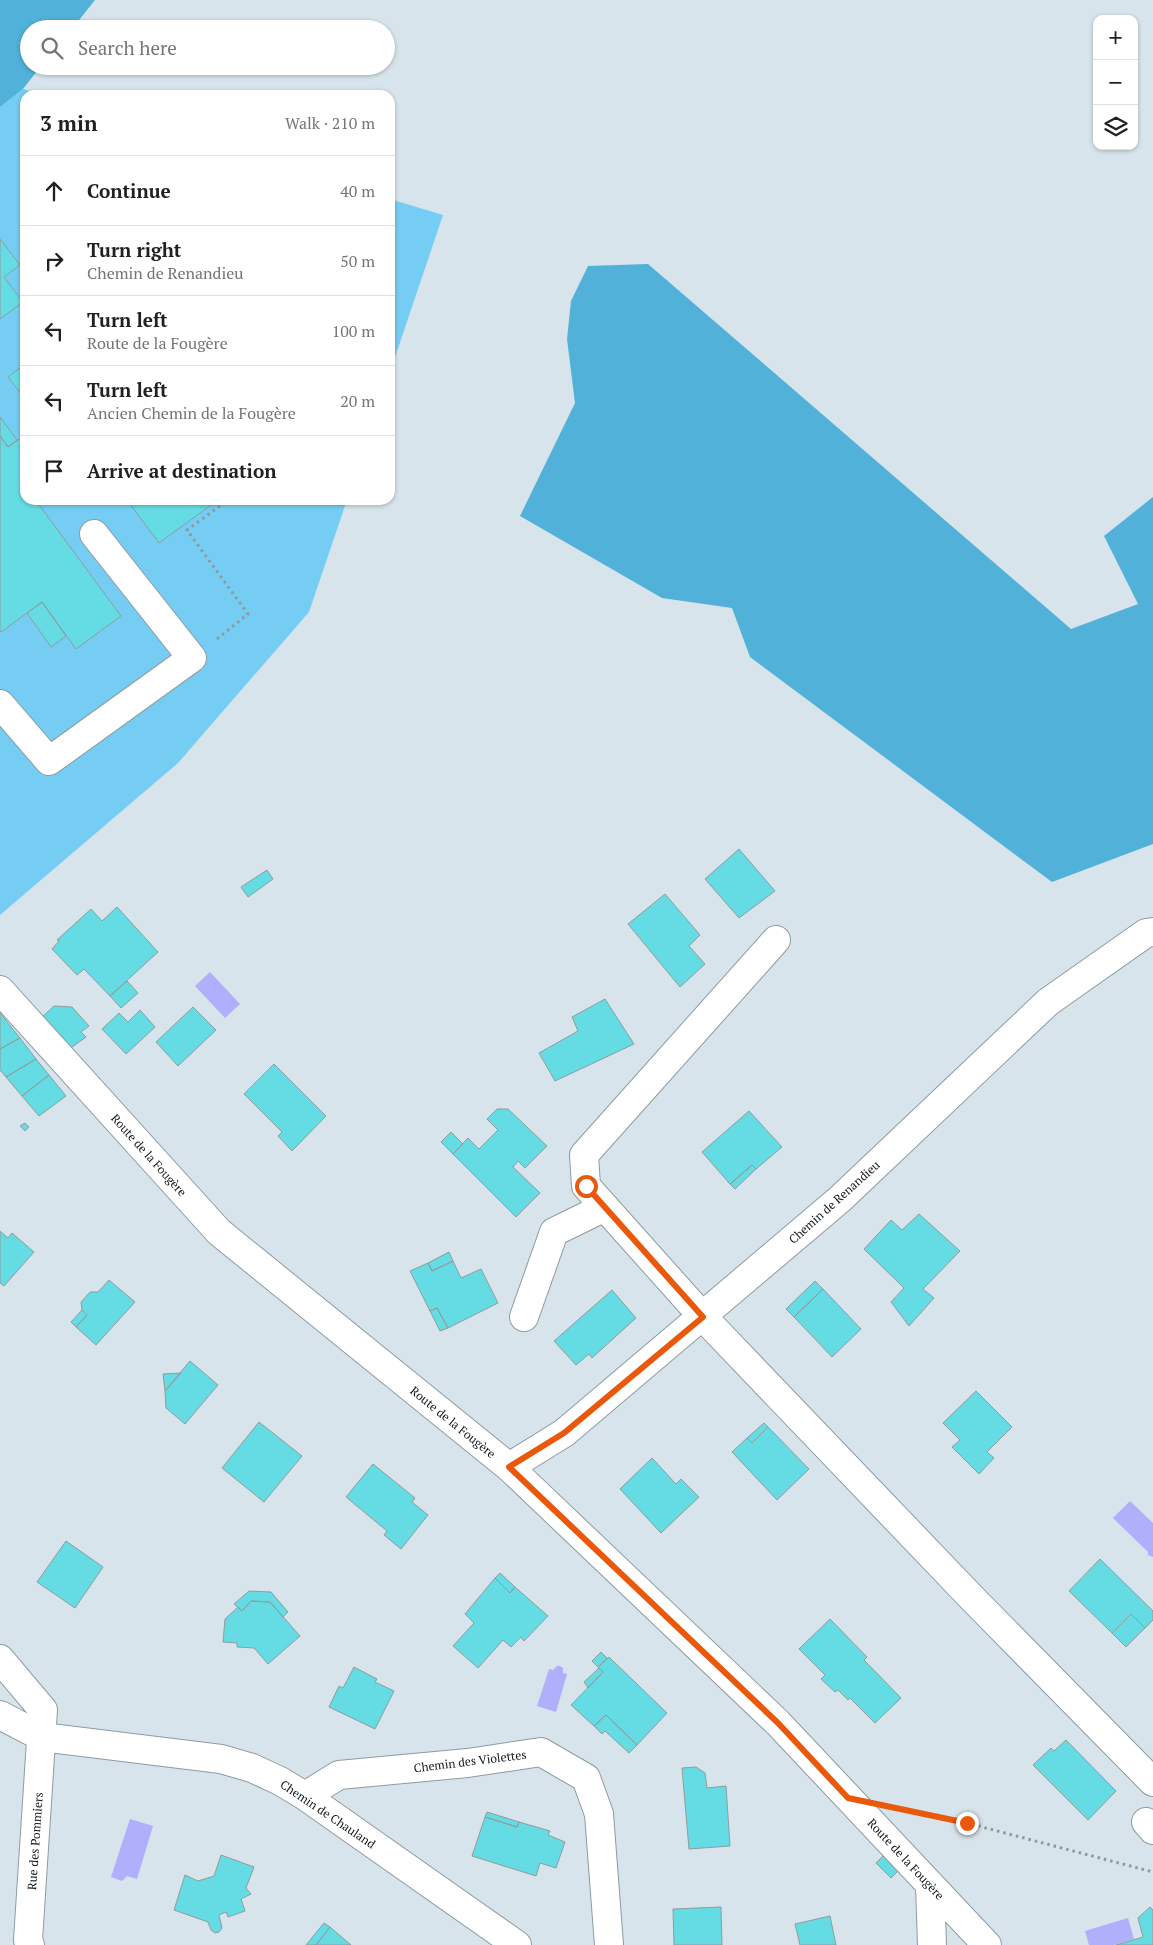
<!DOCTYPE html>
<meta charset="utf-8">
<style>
:root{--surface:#fff;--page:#f2f2f2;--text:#202124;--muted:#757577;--line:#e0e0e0}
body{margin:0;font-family:"PT Serif",serif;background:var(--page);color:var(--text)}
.controls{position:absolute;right:15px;top:15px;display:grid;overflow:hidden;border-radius:10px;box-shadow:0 1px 4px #0004}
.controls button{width:45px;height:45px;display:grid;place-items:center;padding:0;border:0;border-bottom:1px solid var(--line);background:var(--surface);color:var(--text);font:25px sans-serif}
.stop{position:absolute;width:15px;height:15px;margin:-11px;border:4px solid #ea580c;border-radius:50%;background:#fff}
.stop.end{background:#ea580c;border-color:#fff;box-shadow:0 1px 5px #0008}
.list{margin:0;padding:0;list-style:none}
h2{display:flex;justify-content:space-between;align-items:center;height:65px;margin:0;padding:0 20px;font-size:21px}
h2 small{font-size:16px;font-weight:400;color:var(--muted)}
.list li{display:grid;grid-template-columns:32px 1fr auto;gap:15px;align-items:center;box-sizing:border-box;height:70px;padding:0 20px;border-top:1px solid var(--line)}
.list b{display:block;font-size:19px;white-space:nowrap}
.list p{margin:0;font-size:16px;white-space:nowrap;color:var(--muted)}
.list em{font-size:16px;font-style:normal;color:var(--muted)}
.icon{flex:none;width:28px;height:28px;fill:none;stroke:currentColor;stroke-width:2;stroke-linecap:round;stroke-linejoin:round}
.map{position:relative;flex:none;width:1153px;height:1945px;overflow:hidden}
.search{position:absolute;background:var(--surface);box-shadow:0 1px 4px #0004;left:20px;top:20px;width:375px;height:55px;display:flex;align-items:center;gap:12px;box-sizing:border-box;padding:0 18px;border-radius:28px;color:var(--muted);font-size:19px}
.panel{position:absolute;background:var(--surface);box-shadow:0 1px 4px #0004;left:20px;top:90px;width:375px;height:415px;border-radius:15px}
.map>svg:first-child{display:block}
.green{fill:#76cdf3}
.forest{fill:#51b1d9}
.water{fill:#afaffb}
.building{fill:#65dbe3;stroke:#8e9d9e}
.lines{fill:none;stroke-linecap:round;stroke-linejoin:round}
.minor-casing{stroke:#8e9ba1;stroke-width:30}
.path{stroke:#8e989d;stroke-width:3;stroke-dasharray:2.5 4;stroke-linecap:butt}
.minor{stroke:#fff;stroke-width:28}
.route{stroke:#ea580c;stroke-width:6}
.labels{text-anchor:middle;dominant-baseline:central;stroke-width:4;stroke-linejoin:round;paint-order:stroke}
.street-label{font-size:12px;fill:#151a1c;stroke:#fff}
</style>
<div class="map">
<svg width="1153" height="1945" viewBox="0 0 1153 1945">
<rect width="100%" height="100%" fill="#d7e4eb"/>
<path class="green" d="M23,89L44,95H25V500H347L309,612L178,763L0,915V107Z
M390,199L443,215L390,372Z"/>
<path class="forest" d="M0,0H95L72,29H29V66H41L23,89L0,107Z
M648,264L1071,629L1138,604L1104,536L1153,497V844L1052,882L750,657L732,608L662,598L520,516L575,403L567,339L571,301L588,266Z"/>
<path class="water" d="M210,972L240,1004L225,1018L195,986Z
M1130,1501L1153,1523V1557L1148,1555V1552L1113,1518Z
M557,1666H560L563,1668V1673L567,1674L556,1712L537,1706L549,1669L553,1670Z
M130,1819L153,1826L137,1879L127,1876L122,1881L111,1877Z
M1128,1918L1134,1939L1114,1945H1089L1085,1931Z"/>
<path class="building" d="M0,239L20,265L4,277L23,302L0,319Z
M25,364V399L8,377Z
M0,417L17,440L8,447L0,436Z
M25,435V500H39L37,502L121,616L76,649L42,602L1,632L0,631V436L8,447Z
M127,500H218L159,543Z
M42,602L66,636L51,647L27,613Z
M739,849L775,891L739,918L705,879Z
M267,870L273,879L248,897L241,887Z
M665,894L700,935L689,946L705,964L680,987L628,924Z
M117,907L158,952L110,996L84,969L77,975L52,949L59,941L57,940L91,909L102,921Z
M127,981L138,993L121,1008L110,996Z
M605,999L634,1044L555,1081L539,1053L578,1031L572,1017Z
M54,1006L72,1007L89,1026L81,1032L86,1037L68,1050L42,1017Z
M193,1007L216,1030L178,1066L156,1042Z
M140,1010L155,1027L126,1054L102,1029L119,1013L128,1022Z
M0,1013L20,1038L0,1049Z
M20,1038L36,1059L6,1077L0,1070V1049Z
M36,1059L49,1075L22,1096L6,1077Z
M274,1064L326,1116L292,1151L278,1136L282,1132L244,1094Z
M49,1075L66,1096L39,1116L22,1096Z
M497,1109H508L547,1146L525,1168L518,1161L513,1167L540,1193L516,1217L453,1154L468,1138L479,1149L498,1130L487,1119Z
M749,1111L782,1147L756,1169L752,1165L730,1184L702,1152Z
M25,1123L29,1127L25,1131L20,1126Z
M451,1132L463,1144L453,1154L441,1142Z
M752,1165L756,1169L735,1189L730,1184Z
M919,1214L960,1251L923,1289L934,1298L909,1326L891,1302L904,1288L864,1249L891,1220L902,1230Z
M0,1231L8,1238L12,1233L34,1252L4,1286L0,1283Z
M449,1252L453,1261L432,1271L428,1263Z
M453,1261L461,1278L481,1269L498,1303L448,1328L437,1308L430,1311L410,1271L428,1263L432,1271Z
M109,1280L135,1302L96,1345L76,1327L87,1315L82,1310L81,1302L90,1292H98Z
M815,1281L823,1289L794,1317L786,1309Z
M823,1289L861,1329L832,1357L794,1317Z
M612,1290L636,1318L592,1358L589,1354L576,1365L554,1341Z
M437,1308L448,1328L440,1331L430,1311Z
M82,1310L87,1315L76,1327L71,1322Z
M190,1361L218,1385L185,1424L166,1408L165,1391Z
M181,1373L165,1391L163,1374Z
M976,1391L1012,1427L987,1452L994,1458L979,1474L952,1447L960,1440L943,1423Z
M259,1422L302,1456L264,1502L222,1468Z
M764,1423L768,1427L752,1443L747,1438Z
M768,1427L809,1469L777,1500L732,1452L747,1438L752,1443Z
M652,1458L676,1484L681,1479L699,1497L661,1533L620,1489Z
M373,1464L415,1498L412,1502L428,1515L401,1549L384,1535L387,1531L346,1497Z
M66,1541L103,1567L75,1608L37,1582Z
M1100,1559L1153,1611V1620L1145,1628L1131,1614L1112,1633L1069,1591Z
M500,1573L515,1587L510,1593L495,1578Z
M495,1578L510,1593L515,1587L548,1616L524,1641L521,1637L511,1647L503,1640L478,1668L453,1646L474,1623L465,1614Z
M249,1591L271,1592L288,1612L283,1617L270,1602L251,1601L242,1611L234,1604Z
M251,1601L270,1602L300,1636L268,1664L254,1648L237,1647V1643L223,1642L225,1619L238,1607L242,1611Z
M1131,1614L1145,1628L1126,1647L1112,1633Z
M830,1619L867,1657L864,1660L901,1698L875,1723L850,1698L848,1700L838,1690L835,1692L821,1679L825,1675L799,1649Z
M601,1652L607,1658L598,1667L592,1661Z
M609,1657L667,1713L637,1745L606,1715L594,1726L571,1705L603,1672L598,1667Z
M354,1667L377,1679L375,1682L394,1691L375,1729L329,1707L339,1686L343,1688Z
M599,1668L603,1672L588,1688L584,1682Z
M606,1715L637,1745L629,1753L605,1731L602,1734L594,1726Z
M1066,1740L1116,1791L1088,1820L1033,1765L1051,1748L1054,1751Z
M696,1767L705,1773L707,1788L726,1786L730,1846L689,1849L682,1768Z
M487,1812L519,1822L517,1827L485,1817Z
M485,1817L517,1827L519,1822L550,1831L548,1835L565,1842L556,1868L540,1863L536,1876L472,1856Z
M221,1855L254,1867L246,1888L251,1894L241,1899L245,1911L228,1917L226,1912L219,1915L222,1928L219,1932L215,1933L211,1930L208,1922L174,1910L185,1875L198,1881L214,1876Z
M884,1855L899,1870L891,1878L876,1863Z
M721,1907L722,1945H674L673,1909Z
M1150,1907L1153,1910V1945H1116L1143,1937L1138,1918Z
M830,1916L836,1945H800L795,1924Z
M324,1923L330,1927L316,1945H306Z
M330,1927L351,1945H316Z"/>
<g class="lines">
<g class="minor-casing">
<path id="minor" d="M0,704L49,761L192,658L94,534
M776,940L584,1155L586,1186L703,1317L971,1597L1153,1782
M0,990L219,1232L509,1467L778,1723L987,1945
M524,1317L554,1232L605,1207
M509,1467L564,1433L840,1199L1048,1002L1146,933L1153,932
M0,1659L43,1710L28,1940L30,1945
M0,1715L42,1737L221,1759L252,1768L280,1781L305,1796L517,1945
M305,1796L339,1775L468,1763L541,1752L586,1778L599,1814L609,1945
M1146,1822L1153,1830
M930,1885L932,1945"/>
</g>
<path class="path" d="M217,639L248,614L187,530L228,500
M902,1809L967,1823L1153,1872"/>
<use href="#minor" class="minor"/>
</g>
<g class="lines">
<path class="route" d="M586,1186L703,1317L564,1433L509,1467L778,1723L848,1798L967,1823"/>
</g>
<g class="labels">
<g class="street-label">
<text transform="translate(149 1155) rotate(48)">Route de la Fougère</text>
<text transform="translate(834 1202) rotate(-42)">Chemin de Renandieu</text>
<text transform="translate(453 1422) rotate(39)">Route de la Fougère</text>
<text transform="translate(470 1761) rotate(-7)">Chemin des Violettes</text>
<text transform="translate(328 1814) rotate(34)">Chemin de Chauland</text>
<text transform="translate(35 1841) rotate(-86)">Rue des Pommiers</text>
<text transform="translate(906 1859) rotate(47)">Route de la Fougère</text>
</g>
</g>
</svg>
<div class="controls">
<button>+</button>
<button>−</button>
<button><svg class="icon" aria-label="layers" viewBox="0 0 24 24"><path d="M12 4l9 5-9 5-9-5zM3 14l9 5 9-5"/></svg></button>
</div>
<div class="stop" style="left:586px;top:1186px"></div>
<div class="stop end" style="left:967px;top:1823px"></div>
<div class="search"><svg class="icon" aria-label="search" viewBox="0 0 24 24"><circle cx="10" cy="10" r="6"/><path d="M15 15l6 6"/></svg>Search here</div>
<section class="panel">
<h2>3 min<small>Walk · 210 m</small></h2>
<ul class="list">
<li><svg class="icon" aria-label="ahead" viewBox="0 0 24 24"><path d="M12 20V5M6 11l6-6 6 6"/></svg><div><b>Continue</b></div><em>40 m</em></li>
<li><svg class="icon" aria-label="right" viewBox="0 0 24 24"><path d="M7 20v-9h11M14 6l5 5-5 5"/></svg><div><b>Turn right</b><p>Chemin de Renandieu</p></div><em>50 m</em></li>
<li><svg class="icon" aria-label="left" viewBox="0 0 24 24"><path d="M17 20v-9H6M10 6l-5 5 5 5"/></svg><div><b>Turn left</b><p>Route de la Fougère</p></div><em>100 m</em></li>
<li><svg class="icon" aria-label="left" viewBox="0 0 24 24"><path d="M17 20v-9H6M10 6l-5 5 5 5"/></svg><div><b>Turn left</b><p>Ancien Chemin de la Fougère</p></div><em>20 m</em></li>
<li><svg class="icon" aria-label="arrive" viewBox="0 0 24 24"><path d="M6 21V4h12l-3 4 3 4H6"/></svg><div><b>Arrive at destination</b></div></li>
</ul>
</section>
</div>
